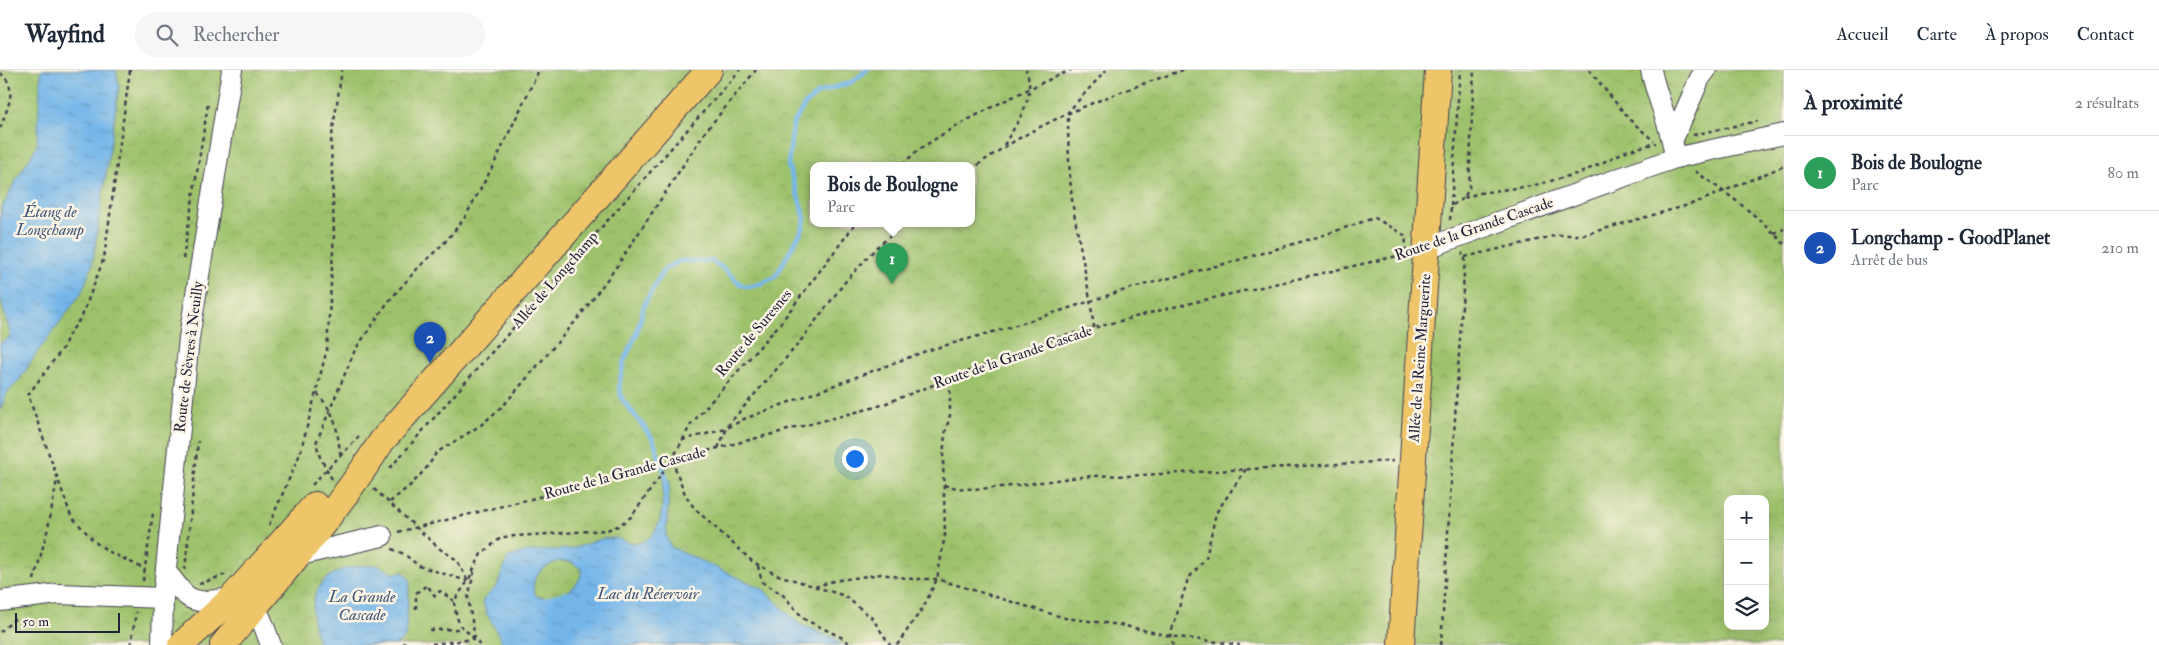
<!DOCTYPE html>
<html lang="fr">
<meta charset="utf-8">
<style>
:root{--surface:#fff;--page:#f6f6f7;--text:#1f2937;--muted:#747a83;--line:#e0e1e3;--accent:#ea580c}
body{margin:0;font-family:"IM FELL Double Pica",serif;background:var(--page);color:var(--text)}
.controls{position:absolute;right:15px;bottom:15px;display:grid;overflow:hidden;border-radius:10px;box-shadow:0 5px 20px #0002}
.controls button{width:45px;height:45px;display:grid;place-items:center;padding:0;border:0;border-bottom:1px solid var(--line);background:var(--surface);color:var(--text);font:25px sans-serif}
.scale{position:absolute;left:15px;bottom:12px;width:105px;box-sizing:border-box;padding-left:5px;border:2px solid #22223b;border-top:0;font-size:14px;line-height:18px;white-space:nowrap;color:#22223b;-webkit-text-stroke:4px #fcf5e5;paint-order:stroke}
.you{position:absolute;left:854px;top:388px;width:18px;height:18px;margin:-12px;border:4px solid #fff;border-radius:50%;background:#1a73e8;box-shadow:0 0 0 8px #1a73e833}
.badge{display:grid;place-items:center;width:32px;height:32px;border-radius:50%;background:var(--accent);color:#fff;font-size:16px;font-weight:700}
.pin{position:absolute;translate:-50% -41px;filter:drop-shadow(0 1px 2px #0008)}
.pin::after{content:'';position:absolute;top:26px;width:18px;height:15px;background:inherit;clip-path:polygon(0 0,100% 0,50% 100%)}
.popup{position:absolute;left:810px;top:92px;width:165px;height:65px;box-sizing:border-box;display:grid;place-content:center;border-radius:10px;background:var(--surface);filter:drop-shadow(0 1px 4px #0005);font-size:16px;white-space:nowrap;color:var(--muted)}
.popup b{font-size:19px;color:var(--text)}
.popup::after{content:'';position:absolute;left:50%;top:100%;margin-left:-10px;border:10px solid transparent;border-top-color:var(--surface)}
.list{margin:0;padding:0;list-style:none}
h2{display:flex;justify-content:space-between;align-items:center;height:65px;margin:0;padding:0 20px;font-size:21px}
h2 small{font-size:16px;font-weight:400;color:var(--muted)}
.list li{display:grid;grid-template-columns:32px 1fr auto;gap:15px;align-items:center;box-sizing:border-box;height:75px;padding:0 20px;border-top:1px solid var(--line)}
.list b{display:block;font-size:19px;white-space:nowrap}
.list p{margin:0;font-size:16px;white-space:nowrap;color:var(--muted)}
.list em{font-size:16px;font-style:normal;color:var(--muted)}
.icon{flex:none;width:28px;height:28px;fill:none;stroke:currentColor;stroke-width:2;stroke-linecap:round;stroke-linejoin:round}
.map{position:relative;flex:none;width:1784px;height:575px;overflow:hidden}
header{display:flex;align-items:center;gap:30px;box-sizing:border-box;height:70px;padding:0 25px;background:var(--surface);border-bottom:1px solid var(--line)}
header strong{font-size:24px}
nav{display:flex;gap:28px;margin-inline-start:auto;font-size:18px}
.search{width:350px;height:45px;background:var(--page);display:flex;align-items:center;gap:12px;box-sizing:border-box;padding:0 18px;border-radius:28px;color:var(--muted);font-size:19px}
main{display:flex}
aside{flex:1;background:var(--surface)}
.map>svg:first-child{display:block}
.park{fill:url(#park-crowns);stroke:#607254;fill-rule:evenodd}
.water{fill:url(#water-ripples);stroke:#4b6c92;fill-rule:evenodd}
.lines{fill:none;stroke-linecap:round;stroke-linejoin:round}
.stream{stroke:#74b6e9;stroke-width:4.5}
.minor-casing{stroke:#423f50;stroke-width:22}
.major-casing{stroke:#423f50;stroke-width:28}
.path{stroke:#423f50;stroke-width:2.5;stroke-dasharray:4 4;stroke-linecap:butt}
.minor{stroke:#fff;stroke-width:20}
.major{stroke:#eec569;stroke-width:26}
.labels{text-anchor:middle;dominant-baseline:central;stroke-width:5;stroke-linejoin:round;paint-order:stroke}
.street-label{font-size:15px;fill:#22223b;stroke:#fcf5e5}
.water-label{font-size:16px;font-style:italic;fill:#3f5678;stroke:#fcf5e5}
</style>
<header>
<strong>Wayfind</strong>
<div class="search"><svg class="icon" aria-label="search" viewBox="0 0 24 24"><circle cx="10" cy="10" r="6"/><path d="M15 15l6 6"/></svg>Rechercher</div>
<nav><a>Accueil</a><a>Carte</a><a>À propos</a><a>Contact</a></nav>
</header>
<main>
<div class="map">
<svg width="1784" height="575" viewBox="0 0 1784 575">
<defs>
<pattern id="park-crowns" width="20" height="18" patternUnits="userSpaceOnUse" patternTransform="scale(1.25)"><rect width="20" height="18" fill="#9ec26c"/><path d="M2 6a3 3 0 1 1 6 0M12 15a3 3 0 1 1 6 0" fill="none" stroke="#88a65e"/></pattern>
<pattern id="water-ripples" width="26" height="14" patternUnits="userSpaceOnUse" patternTransform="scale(1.25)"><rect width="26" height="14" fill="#74b6e9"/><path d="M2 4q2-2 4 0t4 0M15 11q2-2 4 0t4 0" fill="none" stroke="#5f94be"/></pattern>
</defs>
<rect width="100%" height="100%" fill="#fcf5e5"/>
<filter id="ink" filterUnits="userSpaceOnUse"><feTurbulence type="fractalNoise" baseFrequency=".02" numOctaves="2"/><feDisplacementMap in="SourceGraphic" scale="10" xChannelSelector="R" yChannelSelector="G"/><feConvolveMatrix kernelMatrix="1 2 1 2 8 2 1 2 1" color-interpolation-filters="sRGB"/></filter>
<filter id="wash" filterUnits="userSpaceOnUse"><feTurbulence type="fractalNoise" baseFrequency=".0096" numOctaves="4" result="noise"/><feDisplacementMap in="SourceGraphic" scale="20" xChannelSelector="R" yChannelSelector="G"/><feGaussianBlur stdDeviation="1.12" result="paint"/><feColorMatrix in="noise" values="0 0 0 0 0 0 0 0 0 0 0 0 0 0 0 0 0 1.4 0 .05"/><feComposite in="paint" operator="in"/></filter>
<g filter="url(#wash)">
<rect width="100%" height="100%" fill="#f6e4ca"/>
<path class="park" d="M0,0H1784V575H0ZM813,95H971V153H813ZM1728,429H1765V556H1728Z"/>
<path class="water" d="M41,0H116L119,17L92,195L82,222L36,284L20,309L7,323L0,340V274L11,266L0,227V148L2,138L15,112L37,76Z
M664,408L670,410L666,466L671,477L763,519L799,554L836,569L841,575H504L487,544L482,531L497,516L508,487C530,479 547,481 569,479C583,477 596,468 610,468C619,467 627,474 636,473C644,473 651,467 655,461C665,446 661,424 664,408ZM559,491L571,492L582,499C582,512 569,523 556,528C550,530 542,527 536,526C527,508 544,496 559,491Z
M377,495L393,503L404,502L410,510C409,521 408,531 407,542C404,555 412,571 393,575H319C301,523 322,494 377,495Z"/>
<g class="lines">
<path class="stream" d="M666,413V407L653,369L622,329L619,315L624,291L636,265L644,235L664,199L680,191H711L723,198L740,214L748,217L760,214L775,207L803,158L805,148L788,95L793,54L804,36L818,23L852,12L867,0
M545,530L566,523"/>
</g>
</g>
<g filter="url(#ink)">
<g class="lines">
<g class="minor-casing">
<path id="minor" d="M1651,0C1657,30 1672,57 1675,88
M1673,69L1700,8L1706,0
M1427,178L1675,88L1784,64
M296,486L382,466
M166,502C173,509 179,520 187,526C206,541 236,517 253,536C262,546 266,563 271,575
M0,531L58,524L163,528
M162,575L163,528L189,268L232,0"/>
</g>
<g class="major-casing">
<path id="major" d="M181,575L231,529L315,435
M223,575C278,509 336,443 382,371L709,0
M1401,575L1438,0"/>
</g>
<path class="path" d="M130,0L104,188L82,246L68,266L63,278L28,325L71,446L95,472L110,482L145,499
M1589,0L1630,50L1654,71
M0,3C20,18 6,40 0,59
M1693,65L1758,51
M1004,75C1017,52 1037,28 1026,0
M903,95C915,80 931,72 948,61C988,38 1029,18 1071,0
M971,100C1038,50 1105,27 1183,0
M1695,101C1726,123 1758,145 1784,174
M1464,128L1479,123L1531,116L1547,112L1583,102L1626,81L1656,73
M1451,136L1460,0
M1450,150L1451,136L1464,128L1469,118L1474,0
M1774,163L1784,159
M1465,187L1558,165H1583L1695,133L1784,96
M183,189L208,34
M1094,258C1089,217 1080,178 1073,137C1069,106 1068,74 1068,42L1106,0
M317,323C338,348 336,356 341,388
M682,370L726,359L744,349L926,281L1010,257L1128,219L1228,193L1321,166L1368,150L1375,148L1406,166L1405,187
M718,378L729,354L799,273L845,212L877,177L906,153
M672,390L685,424L694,438L753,492L775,504L845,526L872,548L890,575
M390,398L740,0
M332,409L320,387L316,373L355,280L388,232L418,198L445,172L464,149L493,96L539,0
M312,415C328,397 345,382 361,364
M944,415C960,420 974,419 990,418C1035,415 1081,403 1125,406L1393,391
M374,419L440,479L457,490L468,511
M390,432L413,413L429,395L436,383L481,355L503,336L580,246L617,196L705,62L756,0
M269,455L300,384L327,279L334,165L331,72L342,0
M398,462L603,411L672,390L876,337L1056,268L1165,239L1406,184
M392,479L404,484L419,496L467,511
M758,496L762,512L783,525L804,549L845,569L850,575
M185,500L198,371
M474,502L468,528L475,568
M34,510L48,458L57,410
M143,511L153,443
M199,514L227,504
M815,517L833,511L881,504L912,509H937L1065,548L1121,555L1170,566L1240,575
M416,539V523L427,515L435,526L440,521L454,531
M430,560L461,559
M0,562L17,547
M131,575L136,542
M403,575L406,571
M424,575L474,569
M480,575C463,554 458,563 454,531L468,511L481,484L502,467L607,460L618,456L631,447L672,390L691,354L779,255L856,153
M897,575L924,536L937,509L945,465L943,387L945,364L950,345V307
M1173,575L1170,566L1188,509L1206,488L1216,443L1246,399
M1441,575L1465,187L1462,183"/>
<use href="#minor" class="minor"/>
<use href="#major" class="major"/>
</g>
</g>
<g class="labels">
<g class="street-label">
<text transform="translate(1474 159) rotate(-19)">Route de la Grande Cascade</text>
<text transform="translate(555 210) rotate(-49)">Allée de Longchamp</text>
<text transform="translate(754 263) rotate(-50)">Route de Suresnes</text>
<text transform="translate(189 287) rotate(-83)">Route de Sèvres à Neuilly</text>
<text transform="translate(1013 287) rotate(-19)">Route de la Grande Cascade</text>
<text transform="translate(1420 288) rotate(-86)">Allée de la Reine Marguerite</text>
<text transform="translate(625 403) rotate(-15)">Route de la Grande Cascade</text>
</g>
<g class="water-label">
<text x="50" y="142">Étang de<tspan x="50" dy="18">Longchamp</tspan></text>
<text x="648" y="524">Lac du Réservoir</text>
<text x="362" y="527">La Grande<tspan x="362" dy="18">Cascade</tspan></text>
</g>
</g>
</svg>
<div class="controls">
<button>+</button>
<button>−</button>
<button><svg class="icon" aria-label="layers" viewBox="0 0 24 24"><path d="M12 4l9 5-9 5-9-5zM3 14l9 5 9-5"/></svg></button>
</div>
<div class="scale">50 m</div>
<div class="you"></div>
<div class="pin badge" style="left:892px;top:214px;background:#2e9e5b">1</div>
<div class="popup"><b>Bois de Boulogne</b>Parc</div>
<div class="pin badge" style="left:430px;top:293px;background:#1a4fb4">2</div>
</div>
<aside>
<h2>À proximité<small>2 résultats</small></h2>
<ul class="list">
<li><span class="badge" style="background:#2e9e5b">1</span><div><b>Bois de Boulogne</b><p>Parc</p></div><em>80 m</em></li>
<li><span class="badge" style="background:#1a4fb4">2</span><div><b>Longchamp - GoodPlanet</b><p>Arrêt de bus</p></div><em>210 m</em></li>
</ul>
</aside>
</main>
